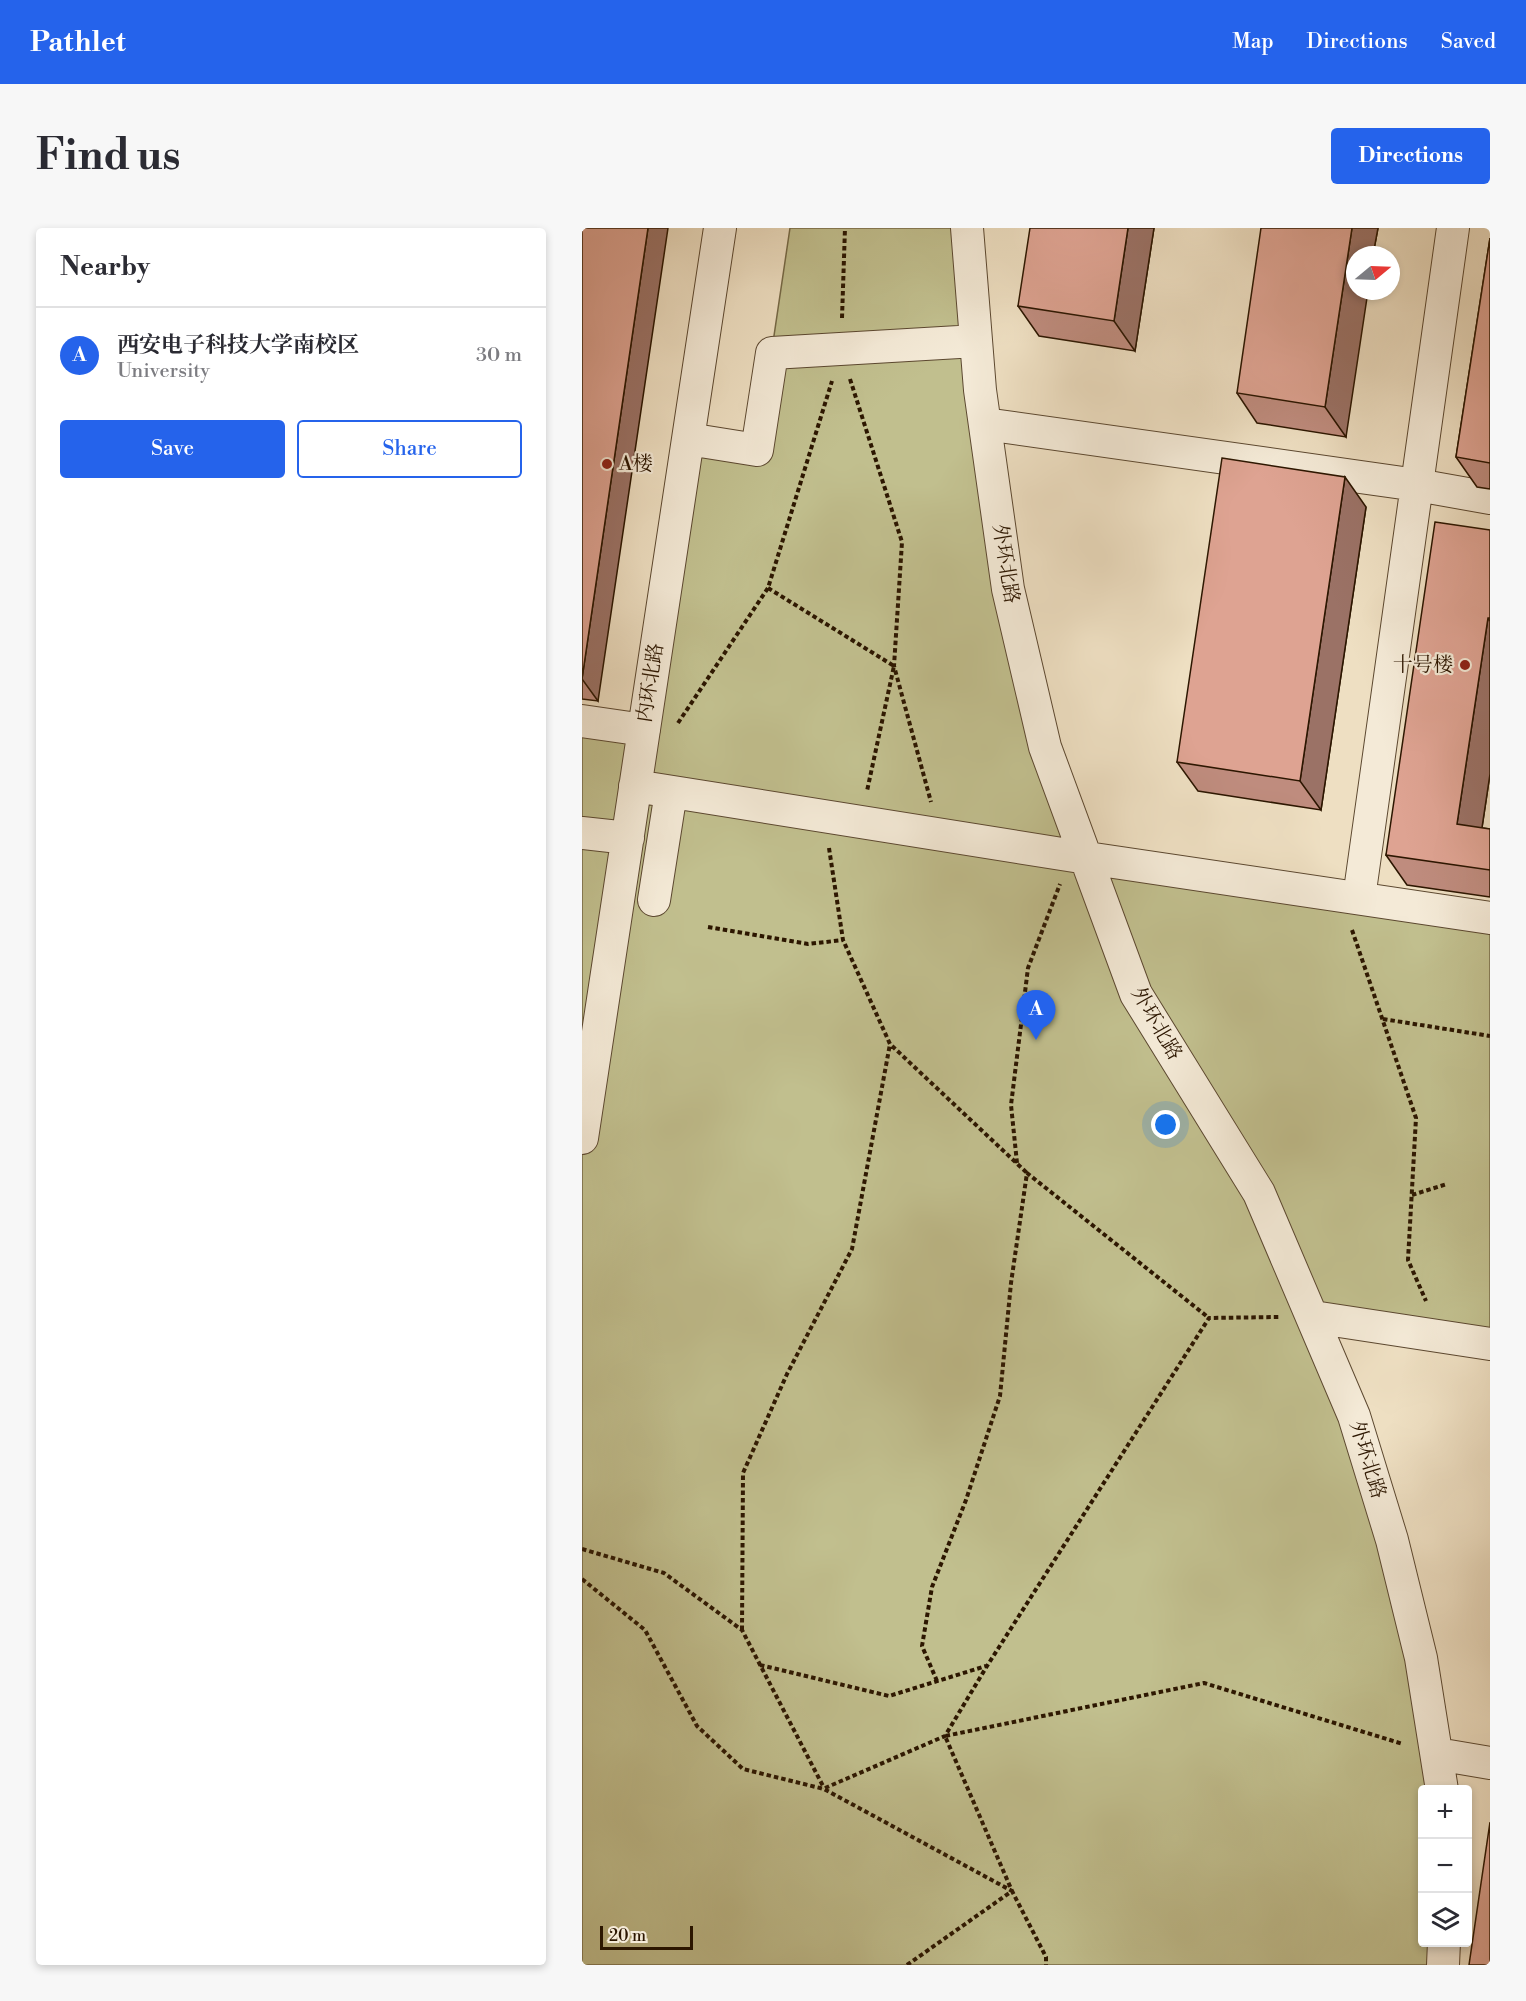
<!DOCTYPE html>
<meta charset="utf-8">
<style>
:root{--surface:#fff;--page:#f7f7f7;--text:#2b2b33;--muted:#7c7c81;--line:#e1e1e2;--accent:#2563eb}
body{margin:0;font-family:"Libre Bodoni","Noto Serif SC",serif;background:var(--page);color:var(--text)}
.controls{position:absolute;right:18px;bottom:18px;display:grid;overflow:hidden;border-radius:6px;box-shadow:0 3px 9px #0003}
.controls button{width:54px;height:54px;display:grid;place-items:center;padding:0;border:0;border-bottom:2px solid var(--line);background:var(--surface);color:var(--text);font:30px sans-serif}
.compass{position:absolute;left:764px;top:18px;width:54px;height:54px;border-radius:50%;background:var(--surface);box-shadow:0 3px 9px #0003;rotate:71deg}
.scale{position:absolute;left:18px;bottom:15px;width:93px;box-sizing:border-box;padding-left:6px;border:3px solid #2c1600;border-top:0;font-size:16px;line-height:21px;white-space:nowrap;color:#2c1600;-webkit-text-stroke:4px #f4ead7;paint-order:stroke}
.you{position:absolute;left:584px;top:897px;width:21px;height:21px;margin:-15px;border:4px solid #fff;border-radius:50%;background:#1a73e8;box-shadow:0 0 0 9px #1a73e833}
.badge{display:grid;place-items:center;width:39px;height:39px;border-radius:50%;background:var(--accent);color:#fff;font-size:20px;font-weight:700}
.pin{position:absolute;translate:-50% -50px;filter:drop-shadow(0 2px 3px #0008)}
.pin::after{content:'';position:absolute;top:32px;width:21px;height:18px;background:inherit;clip-path:polygon(0 0,100% 0,50% 100%)}
.list{margin:0;padding:0;list-style:none}
h2{display:flex;justify-content:space-between;align-items:center;height:78px;margin:0;padding:0 24px;font-size:26px}
h2 small{font-size:20px;font-weight:400;color:var(--muted)}
.list li{display:grid;grid-template-columns:39px 1fr auto;gap:18px;align-items:center;box-sizing:border-box;height:96px;padding:0 24px;border-top:2px solid var(--line)}
.list b{display:block;font-size:22px;white-space:nowrap}
.list p{margin:0;font-size:20px;white-space:nowrap;color:var(--muted)}
.list em{font-size:20px;font-style:normal;color:var(--muted)}
.actions{display:flex;gap:12px;padding:18px 24px}
.actions a{flex:1;padding:14px 0;border:2px solid var(--accent);border-radius:6px;text-align:center;font-size:21px;color:var(--accent)}
.actions .main{background:var(--accent);color:#fff}
.icon{flex:none;width:33px;height:33px;fill:none;stroke:currentColor;stroke-width:2;stroke-linecap:round;stroke-linejoin:round}
.map{position:relative;flex:none;width:908px;height:1737px;overflow:hidden;border-radius:6px}
header{display:flex;align-items:center;gap:36px;box-sizing:border-box;height:84px;padding:0 30px;background:var(--accent);color:#fff}
header strong{font-size:28px}
nav{display:flex;gap:33px;margin-inline-start:auto;font-size:21px}
.intro{display:flex;align-items:center;justify-content:space-between;box-sizing:border-box;height:144px;padding:0 36px}
h1{margin:0;font-size:42px}
.button{padding:15px 27px;border-radius:6px;background:var(--accent);color:#fff;font-size:21px;font-weight:700}
main{display:flex;gap:36px;padding:0 36px}
aside{flex:1;background:var(--surface);border-radius:6px;box-shadow:0 3px 9px #0003}
.map>svg:first-child{display:block}
.green{fill:#c1bf8e;stroke:#766a47;stroke-width:1.5}
.lines{fill:none;stroke-linecap:round;stroke-linejoin:round}
.minor-casing{stroke:#5c4830;stroke-width:34}
.path{stroke:#2c1600;stroke-width:4;stroke-dasharray:4.5 3;stroke-linecap:butt}
.minor{stroke:#f4ead7;stroke-width:32}
.wall{fill:#bf8c7e;stroke:#2c1600;stroke-width:1.5}
.shaded-wall{fill:#9b7266;stroke:#2c1600;stroke-width:1.5}
.building{fill:#dea392;stroke:#2c1600;stroke-width:1.5}
.poi-dot{fill:#8f2418;stroke:#f4ead7;stroke-width:2}
.labels{text-anchor:middle;dominant-baseline:central;stroke-width:4.5;stroke-linejoin:round;paint-order:stroke}
.poi-label{font-size:20px;fill:#2c1600;stroke:#f4ead7;text-anchor:start}
.street-label{font-size:20px;fill:#2c1600;stroke:#f4ead7}
</style>
<header>
<strong>Pathlet</strong>
<nav><a>Map</a><a>Directions</a><a>Saved</a></nav>
</header>
<div class="intro"><h1>Find us</h1><a class="button">Directions</a></div>
<main>
<aside>
<h2>Nearby<small></small></h2>
<ul class="list">
<li><span class="badge">A</span><div><b>西安电子科技大学南校区</b><p>University</p></div><em>30 m</em></li>
</ul>
<div class="actions"><a class="main">Save</a><a>Share</a></div>
</aside>
<div class="map">
<svg width="908" height="1737" viewBox="0 0 908 1737">
<rect width="100%" height="100%" fill="#eedfc2"/>
<filter id="stains"><feTurbulence type="fractalNoise" baseFrequency=".00333" numOctaves="4"/><feColorMatrix values="0 0 0 0 .2 0 0 0 0 .09 0 0 0 0 .02 0 0 0 .5 -.17"/></filter>
<radialGradient id="worn" r=".72"><stop offset=".6" stop-color="#630" stop-opacity="0"/><stop offset="1" stop-color="#630" stop-opacity=".3"/></radialGradient>
<path class="green" d="M208,0H385L426,361L505,629L908,691V1116L732,1089L772,1188L860,1561L840,1562V1714L862,1715L861,1737H0V493L61,502L106,211L175,222Z"/>
<g class="lines">
<g class="minor-casing">
<path id="minor" d="M385,0L398,162L426,361L463,519L554,766L677,965L772,1188L810,1312L839,1430L860,1562
M403,196L835,257L908,270
M106,211L175,222L190,125L394,113
M0,493L62,502
M53,558L505,630L908,690
M0,605L46,610
M777,670L871,0
M72,672L89,564
M0,910L138,0
M731,1089L908,1116
M855,1526L908,1535
M861,1737L862,1714"/>
</g>
<path class="path" d="M260,90L263,0
M268,151L320,314L312,438L349,574
M186,360L312,438L285,563
M96,495L186,360L250,153
M247,620L261,712L308,816L445,945
M126,699L226,716L261,712
M770,702L834,890L826,1032L844,1073
M801,791L908,808
M435,935L429,877L446,740L478,656
M830,967L865,956
M0,1321L82,1345L160,1402L242,1560
M0,1351L63,1402L115,1498L161,1541L242,1561L430,1663L363,1508L622,1455L821,1516
M160,1402L161,1245L205,1146L270,1021L308,816
M178,1437L307,1468L404,1438
M355,1453L340,1418L350,1359L384,1272L418,1168L429,1055L445,945L627,1090
M243,1560L363,1508L405,1438L627,1090L697,1089
M325,1737L430,1663L464,1729V1737"/>
<use href="#minor" class="minor"/>
</g>
<path class="wall" d="M0,0L16,473L0,471Z
M572,0L553,123L457,108L436,78Z
M796,0L791,27H773L764,209L675,195L655,165Z
M908,10V261L895,259L874,229Z
M784,279L739,582L616,563L595,534Z
M908,302V546L900,600L908,601V669L825,657L804,627Z"/>
<path class="shaded-wall" d="M66,0H86L16,473L0,451Z
M546,0H572L553,123L532,93Z
M770,0H796L791,27H773V63H786L764,209L743,179Z
M763,249L784,279L739,582L718,553Z
M906,390L908,393V546L896,626L875,596Z"/>
<path class="building" d="M0,0H66L0,451Z
M448,0H546L532,93L436,78Z
M679,0H770L743,179L655,165Z
M908,10V235L874,229Z
M640,230L763,249L718,553L595,534Z
M853,294L908,302V390H906L875,596L908,601V642L804,627Z
M908,1594V1737H887Z"/>
<g class="poi-dot">
<circle cx="25" cy="236" r="6"/>
<circle cx="883" cy="437" r="6"/>
</g>
<g class="labels">
<g class="poi-label">
<text x="37" y="236">A楼</text>
<text x="871" y="437" text-anchor="end">十号楼</text>
</g>
<g class="street-label">
<text transform="translate(423 336) rotate(81)">外环北路</text>
<text transform="translate(69 455) rotate(-81)">内环北路</text>
<text transform="translate(574 796) rotate(60)">外环北路</text>
<text transform="translate(785 1232) rotate(73)">外环北路</text>
</g>
</g>
<rect width="100%" height="100%" filter="url(#stains)"/>
<rect width="100%" height="100%" fill="url(#worn)"/>
</svg>
<div class="controls">
<button>+</button>
<button>−</button>
<button><svg class="icon" aria-label="layers" viewBox="0 0 24 24"><path d="M12 4l9 5-9 5-9-5zM3 14l9 5 9-5"/></svg></button>
</div>
<svg class="compass" viewBox="-18 -18 36 36"><path d="M0-13l5 13h-10z" fill="#e53935"/><path d="M0 13l5-13h-10z" fill="#7c7c81"/></svg>
<div class="scale">20 m</div>
<div class="you"></div>
<div class="pin badge" style="left:454px;top:812px">A</div>
</div>
</main>
